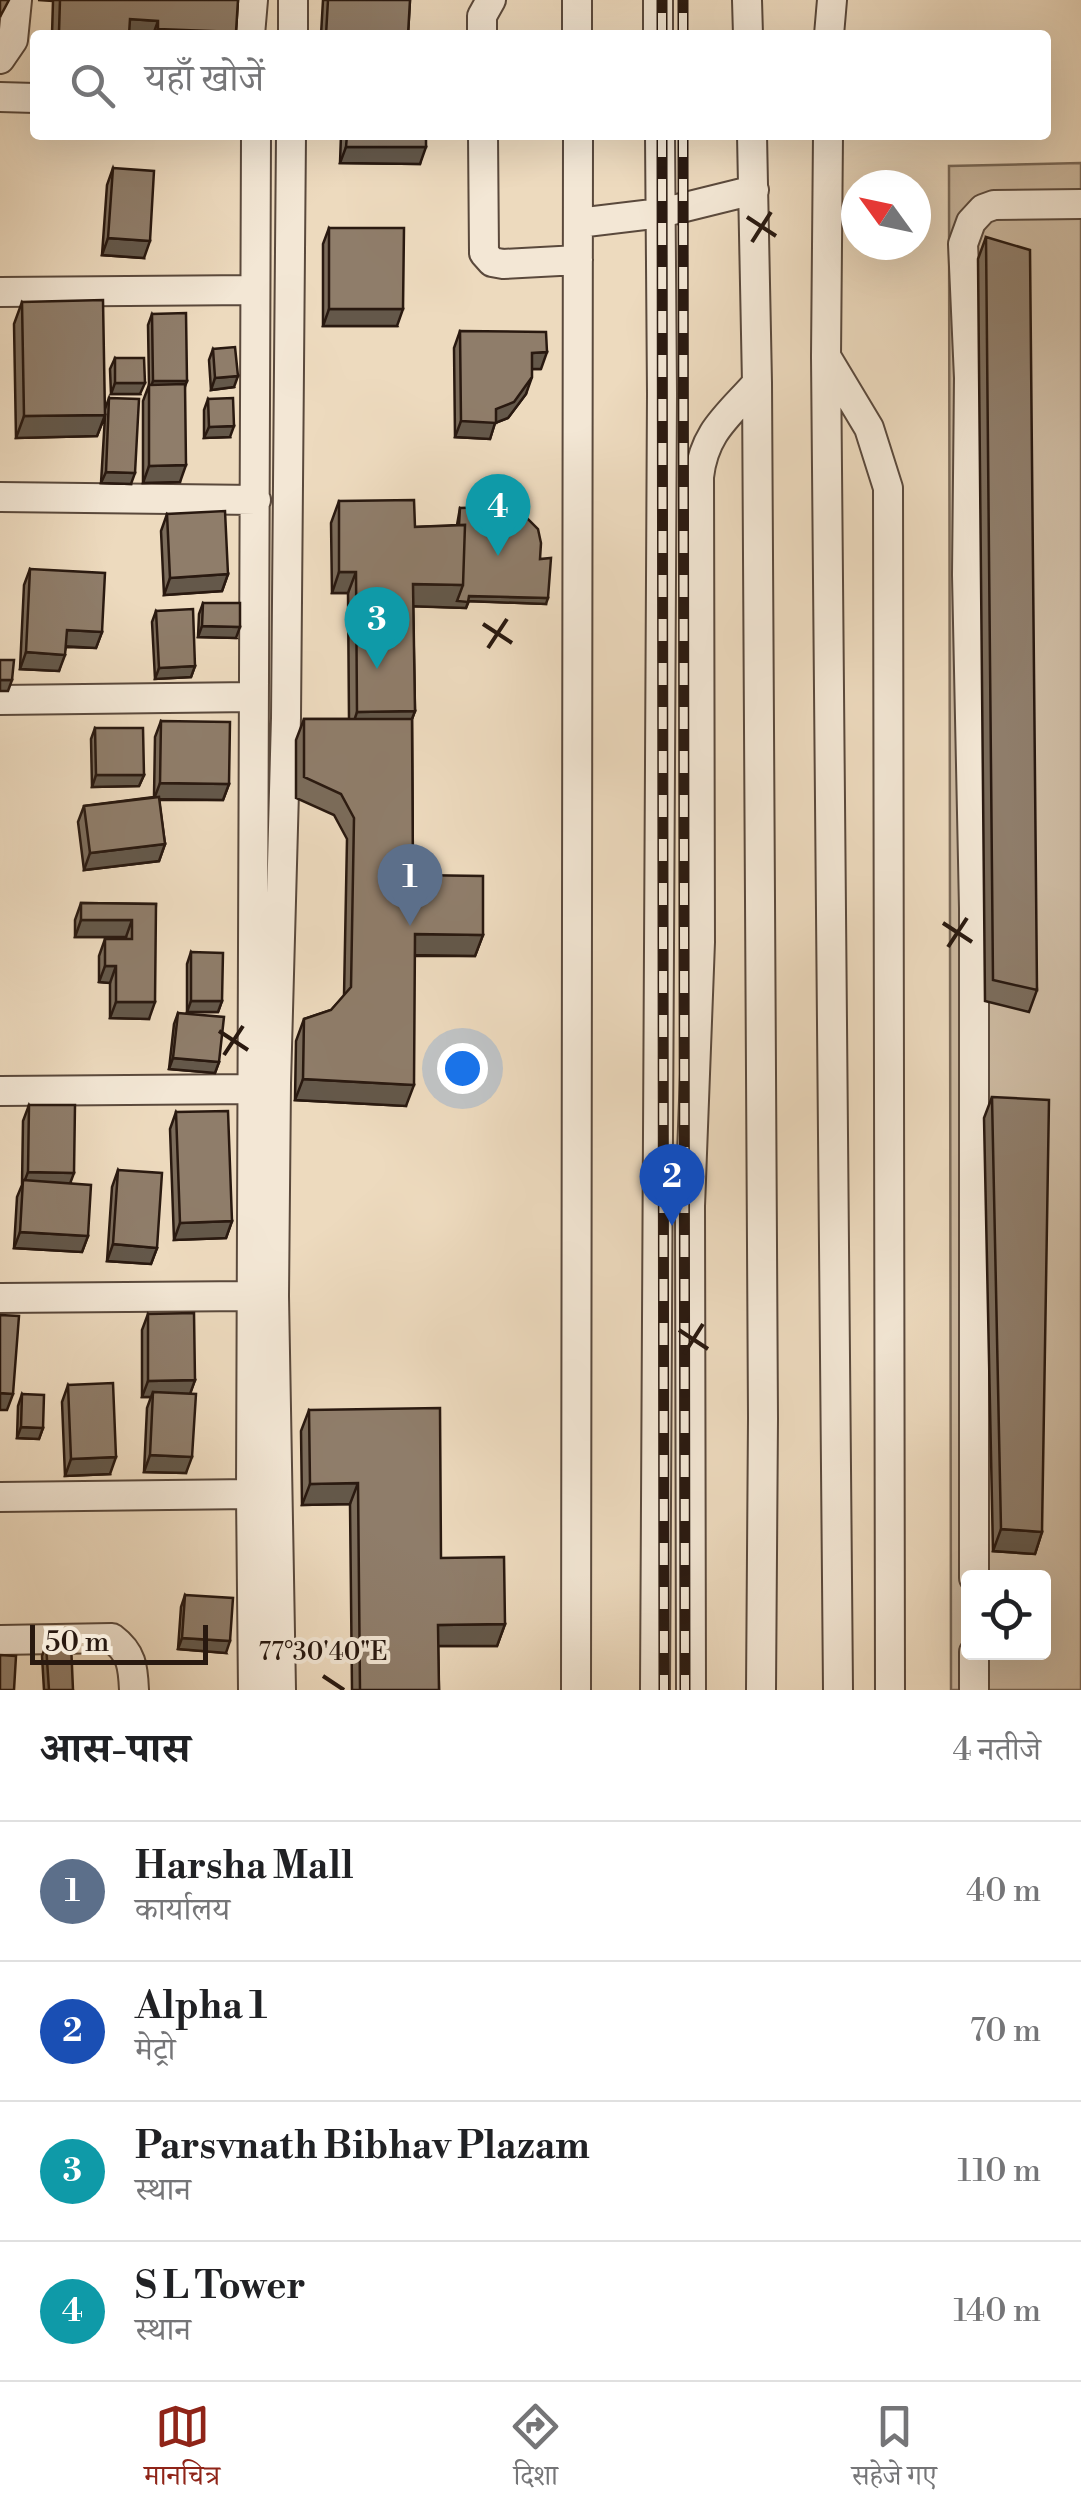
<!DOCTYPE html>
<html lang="hi">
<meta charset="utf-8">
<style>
:root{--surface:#fff;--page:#f2f2f2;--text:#202124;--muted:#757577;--line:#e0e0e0;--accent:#8f2418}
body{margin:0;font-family:"Libre Bodoni","Noto Serif Devanagari",serif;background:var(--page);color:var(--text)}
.controls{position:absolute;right:30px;bottom:30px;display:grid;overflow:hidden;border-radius:10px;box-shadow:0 10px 40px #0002}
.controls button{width:90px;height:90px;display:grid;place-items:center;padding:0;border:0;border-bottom:2px solid var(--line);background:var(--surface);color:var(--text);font:50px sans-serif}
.compass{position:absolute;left:841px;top:170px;width:90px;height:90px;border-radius:50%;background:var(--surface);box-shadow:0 10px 40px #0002;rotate:303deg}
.scale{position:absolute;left:30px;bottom:25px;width:178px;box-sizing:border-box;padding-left:10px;border:5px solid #291910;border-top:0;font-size:28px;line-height:35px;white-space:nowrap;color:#291910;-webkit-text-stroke:8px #f3e7d5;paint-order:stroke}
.you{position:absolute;left:462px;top:1068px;width:35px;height:35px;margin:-25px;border:8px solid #fff;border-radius:50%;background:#1a73e8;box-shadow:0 0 0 15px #1a73e833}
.badge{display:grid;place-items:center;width:65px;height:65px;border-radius:50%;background:var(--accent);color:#fff;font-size:32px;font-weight:700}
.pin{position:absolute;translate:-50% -82px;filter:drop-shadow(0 2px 5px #0008)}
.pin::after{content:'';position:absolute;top:52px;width:35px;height:30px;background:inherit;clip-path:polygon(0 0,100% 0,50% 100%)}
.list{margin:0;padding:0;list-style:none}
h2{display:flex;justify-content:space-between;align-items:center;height:130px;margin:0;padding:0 40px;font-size:42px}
h2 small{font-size:32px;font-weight:400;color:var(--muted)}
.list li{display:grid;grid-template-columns:65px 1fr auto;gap:30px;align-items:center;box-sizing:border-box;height:140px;padding:0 40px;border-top:2px solid var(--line)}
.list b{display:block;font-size:38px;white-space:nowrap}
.list p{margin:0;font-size:32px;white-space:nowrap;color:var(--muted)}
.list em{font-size:32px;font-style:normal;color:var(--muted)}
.icon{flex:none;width:55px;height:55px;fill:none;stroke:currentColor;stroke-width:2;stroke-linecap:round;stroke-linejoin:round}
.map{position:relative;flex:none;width:1081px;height:1690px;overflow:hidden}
.search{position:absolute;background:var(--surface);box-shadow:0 10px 40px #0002;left:30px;right:30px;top:30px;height:110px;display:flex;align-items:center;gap:25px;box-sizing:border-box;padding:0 35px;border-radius:10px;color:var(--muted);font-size:38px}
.sheet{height:690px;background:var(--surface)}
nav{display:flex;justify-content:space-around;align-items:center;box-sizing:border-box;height:140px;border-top:2px solid var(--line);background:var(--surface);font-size:28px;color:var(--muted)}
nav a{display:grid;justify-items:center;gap:5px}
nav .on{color:var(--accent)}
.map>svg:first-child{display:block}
.green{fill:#ccb9a0;stroke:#7a6958;stroke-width:2.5;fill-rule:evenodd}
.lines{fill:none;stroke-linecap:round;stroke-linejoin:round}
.minor-casing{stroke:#5a493c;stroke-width:32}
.minor{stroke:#f3e7d5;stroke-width:28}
.rail-casing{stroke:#291910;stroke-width:11}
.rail{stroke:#f3e7d5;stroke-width:8;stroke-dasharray:22;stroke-linecap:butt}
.wall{fill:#7b6c5b;stroke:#291910;stroke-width:2.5}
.shaded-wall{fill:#64584a;stroke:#291910;stroke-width:2.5}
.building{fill:#8f7d6a;stroke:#291910;stroke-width:2.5}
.ticks{fill:none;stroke:#291910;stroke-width:4}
.ticks-label{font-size:25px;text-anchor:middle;fill:#291910;stroke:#f3e7d5;stroke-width:8;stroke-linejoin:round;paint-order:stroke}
</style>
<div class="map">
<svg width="1081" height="1690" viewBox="0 0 1081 1690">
<rect width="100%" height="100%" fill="#eddabe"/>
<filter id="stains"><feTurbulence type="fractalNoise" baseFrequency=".002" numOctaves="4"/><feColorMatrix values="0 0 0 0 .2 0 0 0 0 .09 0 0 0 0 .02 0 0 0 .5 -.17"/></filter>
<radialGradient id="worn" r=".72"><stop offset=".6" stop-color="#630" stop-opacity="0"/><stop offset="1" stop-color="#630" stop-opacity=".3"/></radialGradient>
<path class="green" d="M1081,163V1690H951L949,166ZM968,1578H1044V1652H968Z"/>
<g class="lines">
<g class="minor-casing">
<path id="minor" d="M577,0V35
M658,0V35
M747,0L748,35
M250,35L253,0
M293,35V0
M482,35V16L491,0
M829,35L832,0
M0,59L13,40L17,0
M0,97L35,98
M483,135L484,253L492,262L503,264L578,260
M752,135L757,383L763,1418L761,1690
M828,135L826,357L838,1690
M578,223L661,213L754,190
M0,292L254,290
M827,358L869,428L888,488L890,1690
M0,497L256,500
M0,700L252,697
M0,1091L254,1089
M0,1298L251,1296
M0,1497L251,1494
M974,1578V908L967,575L969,378L963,244L971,222L983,209L994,205L1081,204
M0,1640L112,1638C132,1653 133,1667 134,1690
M974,1652V1690
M253,1690L251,1494L256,135
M281,1690L274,1296L276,1084L286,718L291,135
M576,1690L578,135
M655,1690L662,394L660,135
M691,1690L690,1206L700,942L699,477C704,432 728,416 757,383"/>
</g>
<use href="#minor" class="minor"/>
<g class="rail-casing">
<path id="rail" d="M662,35V0
M683,35V0
M662,135L664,1690
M683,135L685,1690"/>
</g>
<use href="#rail" class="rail"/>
</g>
<path class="wall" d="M38,0H238L236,32V35H52L53,1Z
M323,0H410L408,35H321Z
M341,135H426L420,164L340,163Z
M113,168L144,258L102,255L107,185Z
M329,228L397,326H323V244Z
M986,237L1037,990L1029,1012L985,1001L978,259Z
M22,302L105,409L109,398L131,484L101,483L105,416L97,436L16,438L14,324Z
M152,314L187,381L185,385L180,482L143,483V401L149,385L148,325Z
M460,331L541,369H532L526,394L508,418L495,423L490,439L455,437L454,348Z
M213,349L234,387L211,390L209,360Z
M115,358L140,394H111L110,369Z
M208,399L230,437L204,438V410Z
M339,501L415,527L457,525L460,508L540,559L546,604L469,601L466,608L413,606L415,711L412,719L413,875L483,935L475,956H414L406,1106L295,1100L296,1041L304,1019L331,1010L344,996L347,839L334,815L296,798V740L304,719H349L348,593H332L331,523Z
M167,514L228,574L222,591L164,595L161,531Z
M30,569L102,632L96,648L66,647L59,671L20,669L24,585Z
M203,603L236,638L198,637L199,614Z
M156,611L195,666L191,677L155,679L152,622Z
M161,721L229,784L223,800H159L165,844L159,861L84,870L78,822L84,806L154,797L155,737Z
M95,728L144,775L139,786L92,787L91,739Z
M81,903L156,904L149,1019L110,1018V983L99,982V956L105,939H126V937H75V920Z
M191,952L222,1001L218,1012H187V964Z
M178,1013L219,1062L215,1073L169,1069L174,1024Z
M992,1097L1042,1532L1035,1554L993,1551L984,1118Z
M29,1105L71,1183L88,1236L82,1252L14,1248L17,1197L22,1185L23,1121Z
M176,1112L232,1221L226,1238L174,1240L170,1129Z
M118,1170L157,1248L151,1264L107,1261L112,1187Z
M148,1314L195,1380L190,1393L186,1473L144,1472L147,1408L151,1397H142V1330Z
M68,1385L110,1474L65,1476L62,1402Z
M22,1394L43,1428L39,1439L17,1438L18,1406Z
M309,1410L441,1558L505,1624L497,1646H438L439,1690H352L350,1504L302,1505L301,1431Z
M185,1595L226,1653L178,1649L181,1607Z
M46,1645L73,1690H44L42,1656Z"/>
<path class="shaded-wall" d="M130,19L158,21L153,35H58L59,32Z
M158,29L236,32V35H155Z
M346,147H426L420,164L340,163Z
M108,238L150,241L144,258L102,255Z
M329,309H403L397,326H323Z
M547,352L541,369H526L532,353Z
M238,376L234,387L211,390L215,378Z
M532,377L526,394L508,418L495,423L490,439L455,437L461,421L496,409Z
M153,381H187L183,392H149Z
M115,383H145L140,394H111Z
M105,415L97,436L16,438L24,416Z
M234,426L230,437L204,438L209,427Z
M186,465L180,482L143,483L149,466Z
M106,472L135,473L131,484L101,483Z
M339,572H356L348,593H332Z
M228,574L222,591L164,595L170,578Z
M413,584L463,585L468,602L466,608L405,606Z
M469,596L548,598L546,604L467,601Z
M202,626L240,627L236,638L198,637Z
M67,630L102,632L96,648L61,646Z
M26,652L65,655L59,671L20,669Z
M195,666L191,677L155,679L159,668Z
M0,680H12L8,691H0Z
M415,711L407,732L350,733L357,712Z
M96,775H144L139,786L92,787Z
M160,783L229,784L223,800L154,799Z
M165,844L159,861L84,870L90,853Z
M81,920H132L126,937H75Z
M415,934L483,935L475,956L407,955Z
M105,966H116L110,983L99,982Z
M191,1001H222L218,1012H187Z
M116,1002H155L149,1019L110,1018Z
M173,1058L219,1062L215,1073L169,1069Z
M303,1079L414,1085L406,1106L295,1100Z
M28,1172L74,1173L68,1189L23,1185Z
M232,1221L226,1238L174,1240L180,1223Z
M20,1232L88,1236L82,1252L14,1248Z
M113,1244L157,1248L151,1264L107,1261Z
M195,1380L189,1397L153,1392L151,1397H142L148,1381Z
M0,1393L13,1394L7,1410H0Z
M21,1427L43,1428L39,1439L17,1438Z
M150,1455L192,1457L186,1473L144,1472Z
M116,1457L110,1474L65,1476L71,1459Z
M358,1483L350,1504L302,1505L310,1484Z
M1001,1529L1042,1532L1035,1554L993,1551Z
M505,1624L497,1646H430L438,1625Z
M182,1638L230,1641L226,1653L178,1649Z"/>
<path class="building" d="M0,0H9L0,17Z
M60,0H238L236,32L158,29V21L130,19L129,35L59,32Z
M328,0H410L408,35H326Z
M347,135H426V147H346Z
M113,168L154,171L150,241L108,238Z
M329,228H404L403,309H329Z
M986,237L1030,250L1037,990L993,980Z
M103,300L105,415L24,416L22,302Z
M186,313L187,381H153L152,314Z
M460,331L546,332L547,352L532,353V377L514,402L496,409V423L461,421Z
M235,347L238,376L215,378L213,349Z
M115,358H144L145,383H115Z
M185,384L186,465L149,466V385Z
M109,398L139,399L135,473L106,472Z
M233,398L234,426L209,427L208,399Z
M414,500L415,527L465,525L463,585L413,584L415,711L357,712L356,572H339V501Z
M498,507L523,514L538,529L541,543L540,559L551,558L548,598L469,596L468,602L457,601L463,585L465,525H459L460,508Z
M225,511L228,574L170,578L167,514Z
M30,569L105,573L102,632L67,630L65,655L26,652Z
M203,603H240V627L202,626Z
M193,609L195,666L159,668L156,611Z
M0,660H14L12,680H0Z
M304,719H412L413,875L483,876V935L415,934L414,1085L303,1079L304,1019L331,1010L351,987L354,818L341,794L304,777Z
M161,721L230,722L229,784L160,783Z
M95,728H143L144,775H96Z
M159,797L165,844L90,853L84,806Z
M81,903L156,904L155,1002H116V966H105V939H132V920H81Z
M191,952L223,953L222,1001H191Z
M178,1013L224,1017L219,1062L173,1058Z
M992,1097L1049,1100L1042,1532L1001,1529Z
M29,1105H75L74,1173L28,1172Z
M228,1111L232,1221L180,1223L176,1112Z
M118,1170L162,1173L157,1248L113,1244Z
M23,1180L91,1185L88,1236L20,1232Z
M194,1313L195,1380L148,1381V1314Z
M0,1315L19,1316L13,1394L0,1393Z
M113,1383L116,1457L71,1459L68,1385Z
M153,1392L196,1394L192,1457L150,1455Z
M22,1394L44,1395L43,1428L21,1427Z
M440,1408L441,1558L504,1557L505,1624L438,1625L439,1690H360L358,1483L310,1484L309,1410Z
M185,1595L233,1598L230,1641L182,1638Z
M71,1643L73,1690H49L46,1645Z
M0,1655L16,1656L14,1690H0Z"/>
<path class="ticks" d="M747,217L776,236M752,242L771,212M483,624L512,643M488,648L507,619M943,923L972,942M948,947L967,918M219,1031L248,1050M224,1055L243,1026M679,1330L708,1349M684,1354L703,1324M323,1676L344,1690"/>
<g class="ticks-label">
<text x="323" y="1660">77°30'40"E</text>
</g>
<rect width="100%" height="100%" filter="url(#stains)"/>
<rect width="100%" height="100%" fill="url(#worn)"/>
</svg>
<div class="controls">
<button><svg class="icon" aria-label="locate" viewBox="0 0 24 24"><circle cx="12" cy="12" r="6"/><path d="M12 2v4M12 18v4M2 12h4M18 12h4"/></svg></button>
</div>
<svg class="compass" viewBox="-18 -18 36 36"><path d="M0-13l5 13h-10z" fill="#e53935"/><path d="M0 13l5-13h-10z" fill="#757577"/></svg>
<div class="scale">50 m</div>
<div class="you"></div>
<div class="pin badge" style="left:410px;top:926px;background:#5c6f8a">1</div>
<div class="pin badge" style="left:672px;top:1226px;background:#1a4fb4">2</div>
<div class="pin badge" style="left:377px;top:669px;background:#0f9aa8">3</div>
<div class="pin badge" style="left:498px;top:556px;background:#0f9aa8">4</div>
<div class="search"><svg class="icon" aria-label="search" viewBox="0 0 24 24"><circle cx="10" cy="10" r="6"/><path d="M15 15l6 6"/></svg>यहाँ खोजें</div>
</div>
<section class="sheet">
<h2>आस-पास<small>4 नतीजे</small></h2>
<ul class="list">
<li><span class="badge" style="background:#5c6f8a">1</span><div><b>Harsha Mall</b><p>कार्यालय</p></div><em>40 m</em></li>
<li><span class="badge" style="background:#1a4fb4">2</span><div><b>Alpha 1</b><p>मेट्रो</p></div><em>70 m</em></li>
<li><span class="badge" style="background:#0f9aa8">3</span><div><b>Parsvnath Bibhav Plazam</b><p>स्थान</p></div><em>110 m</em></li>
<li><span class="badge" style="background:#0f9aa8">4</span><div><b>S L Tower</b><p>स्थान</p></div><em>140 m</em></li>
</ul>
</section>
<nav>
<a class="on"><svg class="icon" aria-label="map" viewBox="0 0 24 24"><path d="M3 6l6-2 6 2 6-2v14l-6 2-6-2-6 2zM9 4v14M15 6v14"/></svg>मानचित्र</a>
<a><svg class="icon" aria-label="directions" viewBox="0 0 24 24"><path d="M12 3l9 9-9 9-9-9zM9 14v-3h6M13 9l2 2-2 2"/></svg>दिशा</a>
<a><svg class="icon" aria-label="saved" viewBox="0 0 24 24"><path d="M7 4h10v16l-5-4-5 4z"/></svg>सहेजे गए</a>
</nav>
